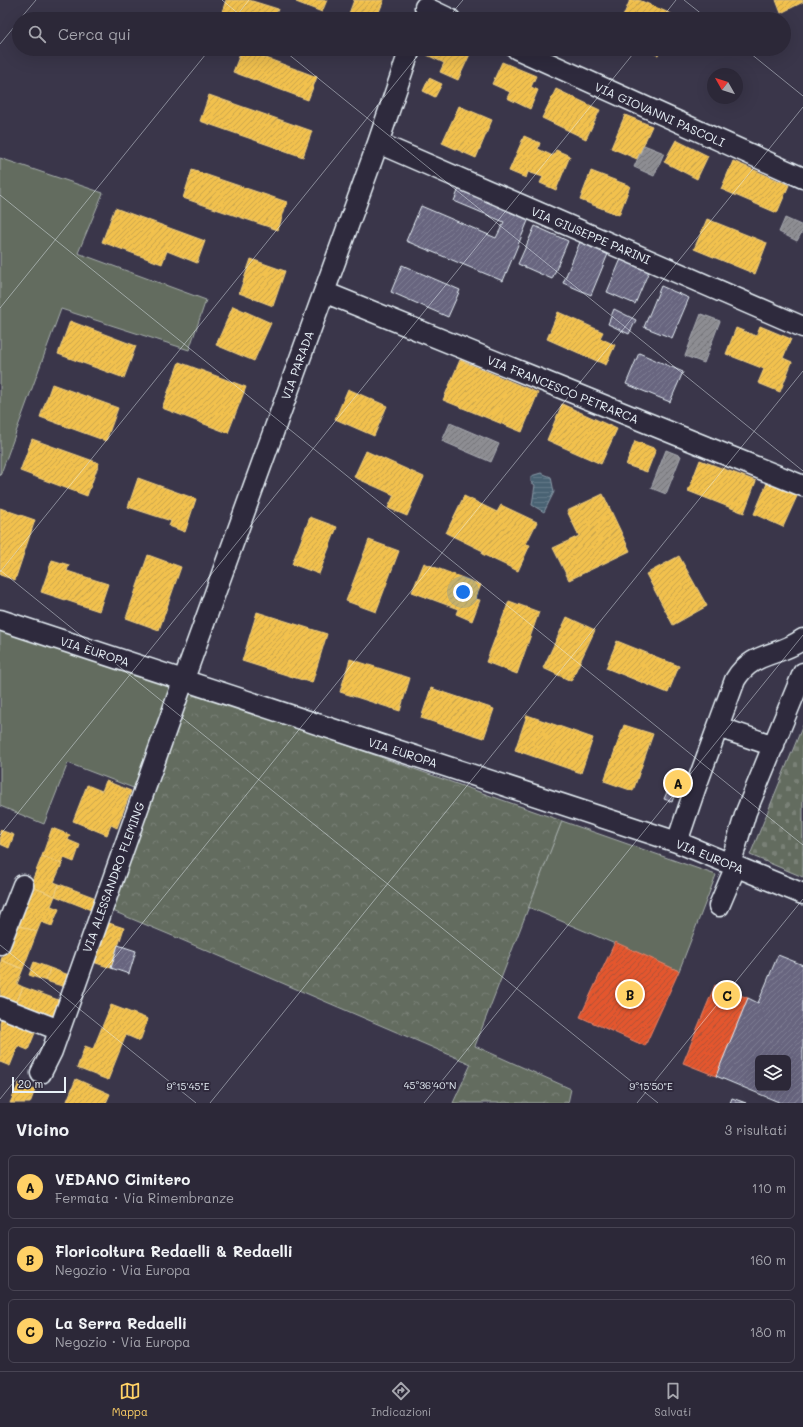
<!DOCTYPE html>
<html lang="it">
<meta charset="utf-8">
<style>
:root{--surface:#2c2838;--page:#383443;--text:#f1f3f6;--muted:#a6a6ae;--line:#484453;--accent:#ffd166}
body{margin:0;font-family:Mali,sans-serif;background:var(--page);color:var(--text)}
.controls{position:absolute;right:12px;bottom:12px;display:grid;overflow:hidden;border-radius:6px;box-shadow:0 4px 16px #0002}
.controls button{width:36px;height:36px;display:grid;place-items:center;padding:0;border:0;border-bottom:1px solid var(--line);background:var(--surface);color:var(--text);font:20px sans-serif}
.compass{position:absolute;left:707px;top:68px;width:36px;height:36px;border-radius:50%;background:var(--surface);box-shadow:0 4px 16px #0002;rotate:309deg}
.scale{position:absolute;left:12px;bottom:10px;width:54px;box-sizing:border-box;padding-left:4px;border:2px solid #e8f1f8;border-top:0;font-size:11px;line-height:14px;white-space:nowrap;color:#e8f1f8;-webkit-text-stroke:3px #2f2a3d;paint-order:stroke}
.you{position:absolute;left:463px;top:592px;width:14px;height:14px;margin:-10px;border:3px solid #fff;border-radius:50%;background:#1a73e8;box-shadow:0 0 0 6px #1a73e833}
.badge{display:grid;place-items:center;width:26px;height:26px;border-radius:50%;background:var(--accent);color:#111;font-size:13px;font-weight:700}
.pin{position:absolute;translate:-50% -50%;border:2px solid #fff;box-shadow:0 1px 4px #0006}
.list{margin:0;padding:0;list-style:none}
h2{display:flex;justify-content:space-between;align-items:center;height:52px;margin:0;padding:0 16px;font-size:17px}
h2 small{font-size:13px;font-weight:400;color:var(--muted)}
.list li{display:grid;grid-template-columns:26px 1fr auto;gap:12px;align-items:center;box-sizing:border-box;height:64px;margin:0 8px 8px;padding:0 8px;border:1px solid var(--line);border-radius:6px}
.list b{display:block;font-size:15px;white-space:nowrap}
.list p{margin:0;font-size:13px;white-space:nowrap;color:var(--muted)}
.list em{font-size:13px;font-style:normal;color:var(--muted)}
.icon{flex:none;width:22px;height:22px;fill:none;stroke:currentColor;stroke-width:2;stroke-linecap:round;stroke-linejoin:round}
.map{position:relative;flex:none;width:803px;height:1103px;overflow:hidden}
.search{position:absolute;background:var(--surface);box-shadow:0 4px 16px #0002;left:12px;right:12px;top:12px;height:44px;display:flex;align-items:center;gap:10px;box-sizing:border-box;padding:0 14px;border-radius:22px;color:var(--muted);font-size:15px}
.sheet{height:268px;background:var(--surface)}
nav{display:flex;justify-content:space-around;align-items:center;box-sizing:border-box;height:56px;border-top:1px solid var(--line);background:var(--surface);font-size:11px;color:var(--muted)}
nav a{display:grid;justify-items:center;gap:2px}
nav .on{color:var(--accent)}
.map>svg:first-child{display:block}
.grass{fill:#646c5f;stroke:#a6aeac}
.forest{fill:url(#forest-crowns);stroke:#a6aeac}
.cemetery{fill:url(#cemetery-stones);stroke:#a6aeac}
.water{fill:url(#water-rules);stroke:#899ba8}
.homes{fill:url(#homes-hatch);stroke:#efcf81}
.shops{fill:url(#shops-hatch);stroke:#e5856b}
.industry{fill:url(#industry-hatch);stroke:#a8abb1}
.building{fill:url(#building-hatch);stroke:#e8f1f8;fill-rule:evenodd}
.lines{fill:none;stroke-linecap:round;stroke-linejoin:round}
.minor-casing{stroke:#e8f1f8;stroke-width:23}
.minor{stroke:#2f2a3d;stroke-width:20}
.ticks{fill:none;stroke:#e8f1f8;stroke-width:1;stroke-opacity:0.45}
.labels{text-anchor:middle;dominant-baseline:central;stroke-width:4;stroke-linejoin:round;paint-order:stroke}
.street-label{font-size:12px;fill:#e8f1f8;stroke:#2f2a3d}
.ticks-label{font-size:10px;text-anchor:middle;fill:#e8f1f8;stroke:#2f2a3d;stroke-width:4;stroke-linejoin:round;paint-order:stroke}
</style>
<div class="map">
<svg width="803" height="1103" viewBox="0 0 803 1103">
<defs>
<pattern id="forest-crowns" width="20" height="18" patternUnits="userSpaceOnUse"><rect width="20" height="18" fill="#646c5f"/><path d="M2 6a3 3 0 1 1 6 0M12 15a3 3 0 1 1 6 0" fill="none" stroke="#7a8177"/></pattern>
<pattern id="cemetery-stones" width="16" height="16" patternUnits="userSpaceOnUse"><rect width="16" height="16" fill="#646c5f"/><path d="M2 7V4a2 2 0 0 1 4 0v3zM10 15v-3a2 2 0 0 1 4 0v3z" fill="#7a8177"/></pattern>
<pattern id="water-rules" width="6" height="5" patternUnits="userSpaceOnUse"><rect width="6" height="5" fill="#4a6273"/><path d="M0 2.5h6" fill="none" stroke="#647988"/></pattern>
<pattern id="homes-hatch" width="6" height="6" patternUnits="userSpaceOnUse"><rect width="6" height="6" fill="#f2c14e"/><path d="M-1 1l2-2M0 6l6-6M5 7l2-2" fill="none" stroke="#c7a34d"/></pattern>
<pattern id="shops-hatch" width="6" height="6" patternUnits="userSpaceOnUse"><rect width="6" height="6" fill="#e4572e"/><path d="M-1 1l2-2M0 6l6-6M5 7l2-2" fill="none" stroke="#ad5238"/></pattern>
<pattern id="industry-hatch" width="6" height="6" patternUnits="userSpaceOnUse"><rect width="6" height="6" fill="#8d8d92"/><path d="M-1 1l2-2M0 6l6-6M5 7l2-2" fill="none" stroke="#747579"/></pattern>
<pattern id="building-hatch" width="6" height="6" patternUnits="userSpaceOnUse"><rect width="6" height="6" fill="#67657f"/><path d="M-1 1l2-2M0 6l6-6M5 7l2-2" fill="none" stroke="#7d7c92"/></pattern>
</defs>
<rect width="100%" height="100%" fill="#3a364a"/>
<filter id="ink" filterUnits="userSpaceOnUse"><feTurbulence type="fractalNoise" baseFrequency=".025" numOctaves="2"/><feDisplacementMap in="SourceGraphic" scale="8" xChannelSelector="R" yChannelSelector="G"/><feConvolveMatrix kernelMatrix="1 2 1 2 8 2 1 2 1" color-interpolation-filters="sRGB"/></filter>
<g filter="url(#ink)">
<path class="grass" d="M0,158L103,193L78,253L206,300L189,350L61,309L0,476Z
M0,629L175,684L136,789L68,763L44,824L0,806Z
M562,821L716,875L679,971L528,907Z"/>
<path class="forest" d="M187,689L562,821L475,1046L571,1089L568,1103H453L471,1064L168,934L108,909Z"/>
<path class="cemetery" d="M803,725V877L750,855Z"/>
<path class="water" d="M541,473L551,477L554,492L544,512L532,505L535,485L531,482V476Z"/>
<path class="homes" d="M226,0H249L278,9L274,19H243L222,12Z
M297,0H327L322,12L296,2Z
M354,0H384L376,19H347Z
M630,0H639L676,16L675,19H622Z
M776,0H803V2L781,13Z
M242,49L317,77L308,100L233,72Z
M430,49H465L471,52L458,80L440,72L444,63L427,55Z
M641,49H661L658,55Z
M502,62L536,76L531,87L538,90L530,109L507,98L510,92L492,84Z
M429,78L442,84L435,97L423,91Z
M556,89L600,110L586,139L542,118Z
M209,95L312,131L303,157L200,121Z
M459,106L492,120L476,158L442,143Z
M625,115L652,126L637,159L611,148Z
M524,136L540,143L538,149L553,156L556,150L570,156L556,190L540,183L543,177L528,172L526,178L509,171Z
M676,140L708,156L697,179L664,162Z
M733,161L789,185L777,213L721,189Z
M192,170L287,202L278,230L183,198Z
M591,171L630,186L619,215L580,200Z
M115,208L205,241L197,263L167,251L162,264L102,242Z
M707,219L767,243L755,274L694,249Z
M251,259L285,271L273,306L239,293Z
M233,306L271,323L254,361L216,345Z
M558,312L603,332L600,338L615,345L606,365L547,339Z
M70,321L136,346L124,378L58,354Z
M760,326L791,339L783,358L792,362L780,392L758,383L764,369L726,354L736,328L756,336Z
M460,360L538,393L522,432L443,400Z
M179,362L246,387L228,433L162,408Z
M52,384L118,408L106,441L40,417Z
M348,389L387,406L374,436L335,419Z
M562,404L617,429L601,464L547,440Z
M32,439L99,463L87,496L20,471Z
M635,441L656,449L647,472L626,465Z
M366,451L424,477L407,516L388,508L394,495L354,477Z
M700,460L756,481L744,513L688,491Z
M138,478L196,499L185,532L169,526L171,521L128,507Z
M768,481L798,494L783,527L754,514Z
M603,494L630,551L569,580L553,548L579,536L567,511Z
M464,496L497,512L501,505L537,522L526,544L530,545L518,571L482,554L483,551L446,533Z
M0,508L35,520L15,580L0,575Z
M310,517L337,527L319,574L292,564Z
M369,540L399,551L376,612L346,601Z
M148,555L181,567L159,630L126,618Z
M679,556L707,606L673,625L646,574Z
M52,560L69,565L67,571L108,584L99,611L41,592Z
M424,563L481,585L475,599L480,600L472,621L456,614L458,609L412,592Z
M509,601L539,612L517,674L486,662Z
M257,612L327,634L312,683L242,661Z
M567,617L595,630L571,681L543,668Z
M617,641L679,666L668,693L606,668Z
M350,659L410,678L400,711L340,692Z
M431,688L494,709L484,738L421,718Z
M527,715L593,738L581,773L515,750Z
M624,725L653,734L633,791L604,781Z
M106,781L131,791L117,828L111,825L107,835L73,821L87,785L102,791Z
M52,828L70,835L68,840L80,845L74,862L64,858L62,864L42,856Z
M0,830L14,835L9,848L0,844Z
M42,856L62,864L54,882L59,884L55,896L30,886Z
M59,884L96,898L91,910L55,896Z
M30,886L55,896L51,906L59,909L52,926L41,922L37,932L15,924Z
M106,922L124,928L111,968L93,962Z
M15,924L37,932L23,969L1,960Z
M1,960L23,969L17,984L23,987L15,1006L0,1001Z
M34,962L50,968L46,981L29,975Z
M50,968L69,975L65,987L46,981Z
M23,987L61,1001L53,1021L15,1006Z
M111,1005L148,1019L140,1041L126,1035L108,1080L77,1068L85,1046L93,1049Z
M3,1015L37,1028L28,1050L18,1046L10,1066L0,1062V1022Z
M76,1079L110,1094L106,1103H73L67,1101Z
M19,1083L35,1090L30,1103H10Z"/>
<path class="shops" d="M615,942L679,971L645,1046L580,1017Z
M715,985L748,998L716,1076L683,1063Z"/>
<path class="industry" d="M644,145L664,153L654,176L634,167Z
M785,218L803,226V230L797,241L779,232Z
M701,314L720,321L704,363L685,356Z
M450,423L499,444L491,462L442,441Z
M666,450L681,456L666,494L651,488Z"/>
<path class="building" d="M460,186L530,216L503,281L406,241L421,206L496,238L504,222L454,201Z
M535,226L568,241L552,279L518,264Z
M580,242L608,254L591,295L563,283Z
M621,259L649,271L635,304L607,292Z
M402,265L460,290L448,317L391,292Z
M661,286L689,298L672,338L644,327Z
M614,309L636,320L629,334L608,324Z
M639,353L683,372L670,402L626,384Z
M671,783L678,785L672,802L664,799Z
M118,945L136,951L129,974L111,968Z
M778,955L803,965V1103H781L716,1076L748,998L758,1003ZM758,1058H788V1088H758Z
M732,1098L746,1103H730Z"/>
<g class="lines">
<g class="minor-casing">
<path id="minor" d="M425,7L450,19
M517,49L803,178
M378,143L803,327
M324,292L803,486
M0,620L677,842L803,894
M718,727L774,746
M677,842L695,789L735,680C752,651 779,657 803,639
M729,863L734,852L746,812L803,673
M719,906L736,866
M0,944L23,885
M0,1007L59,1030
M41,1073L52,1051L181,687L378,143L410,49"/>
</g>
<use href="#minor" class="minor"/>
</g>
</g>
<path class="ticks" d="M222,0L245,19M684,0L708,19M20,19L36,0M234,19L249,0M447,19L463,0M661,19L676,0M0,44L19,21M282,49L803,471M745,49L803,96M0,195L803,845M0,308L210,49M0,570L658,1103M0,572L423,49M0,835L637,49M0,945L196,1103M0,1099L803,107M210,1103L803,371M424,1103L803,635M637,1103L803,899"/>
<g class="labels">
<g class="street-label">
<text transform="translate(660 114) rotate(24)">VIA GIOVANNI PASCOLI</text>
<text transform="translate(591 235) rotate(23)">VIA GIUSEPPE PARINI</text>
<text transform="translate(297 365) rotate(-70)">VIA PARADA</text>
<text transform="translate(563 389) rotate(22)">VIA FRANCESCO PETRARCA</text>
<text transform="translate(95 651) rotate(18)">VIA EUROPA</text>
<text transform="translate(403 752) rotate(18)">VIA EUROPA</text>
<text transform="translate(710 856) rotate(22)">VIA EUROPA</text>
<text transform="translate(113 877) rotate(-70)">VIA ALESSANDRO FLEMING</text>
</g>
</g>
<g class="ticks-label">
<text x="430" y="1089">45°36'40"N</text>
<text x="188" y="1090">9°15'45"E</text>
<text x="651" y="1090">9°15'50"E</text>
</g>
</svg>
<div class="controls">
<button><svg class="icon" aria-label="layers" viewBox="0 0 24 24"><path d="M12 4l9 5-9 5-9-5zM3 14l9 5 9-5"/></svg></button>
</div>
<svg class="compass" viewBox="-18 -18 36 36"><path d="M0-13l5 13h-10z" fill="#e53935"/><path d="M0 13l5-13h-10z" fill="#a6a6ae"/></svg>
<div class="scale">20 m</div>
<div class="you"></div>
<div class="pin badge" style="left:678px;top:783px">A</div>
<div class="pin badge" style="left:630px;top:994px">B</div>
<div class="pin badge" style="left:727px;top:995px">C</div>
<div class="search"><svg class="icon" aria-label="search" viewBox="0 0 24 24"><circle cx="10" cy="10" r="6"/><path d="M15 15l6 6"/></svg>Cerca qui</div>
</div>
<section class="sheet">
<h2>Vicino<small>3 risultati</small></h2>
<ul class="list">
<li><span class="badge">A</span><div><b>VEDANO Cimitero</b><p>Fermata · Via Rimembranze</p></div><em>110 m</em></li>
<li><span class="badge">B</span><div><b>Floricoltura Redaelli &amp; Redaelli</b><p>Negozio · Via Europa</p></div><em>160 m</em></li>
<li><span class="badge">C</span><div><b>La Serra Redaelli</b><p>Negozio · Via Europa</p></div><em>180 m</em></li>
</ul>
</section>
<nav>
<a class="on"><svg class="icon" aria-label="map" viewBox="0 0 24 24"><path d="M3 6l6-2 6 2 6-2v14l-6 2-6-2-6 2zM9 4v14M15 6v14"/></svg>Mappa</a>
<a><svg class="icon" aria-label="directions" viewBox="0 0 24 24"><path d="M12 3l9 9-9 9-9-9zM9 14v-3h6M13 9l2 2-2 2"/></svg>Indicazioni</a>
<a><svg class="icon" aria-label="saved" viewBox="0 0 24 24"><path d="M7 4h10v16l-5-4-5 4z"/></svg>Salvati</a>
</nav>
